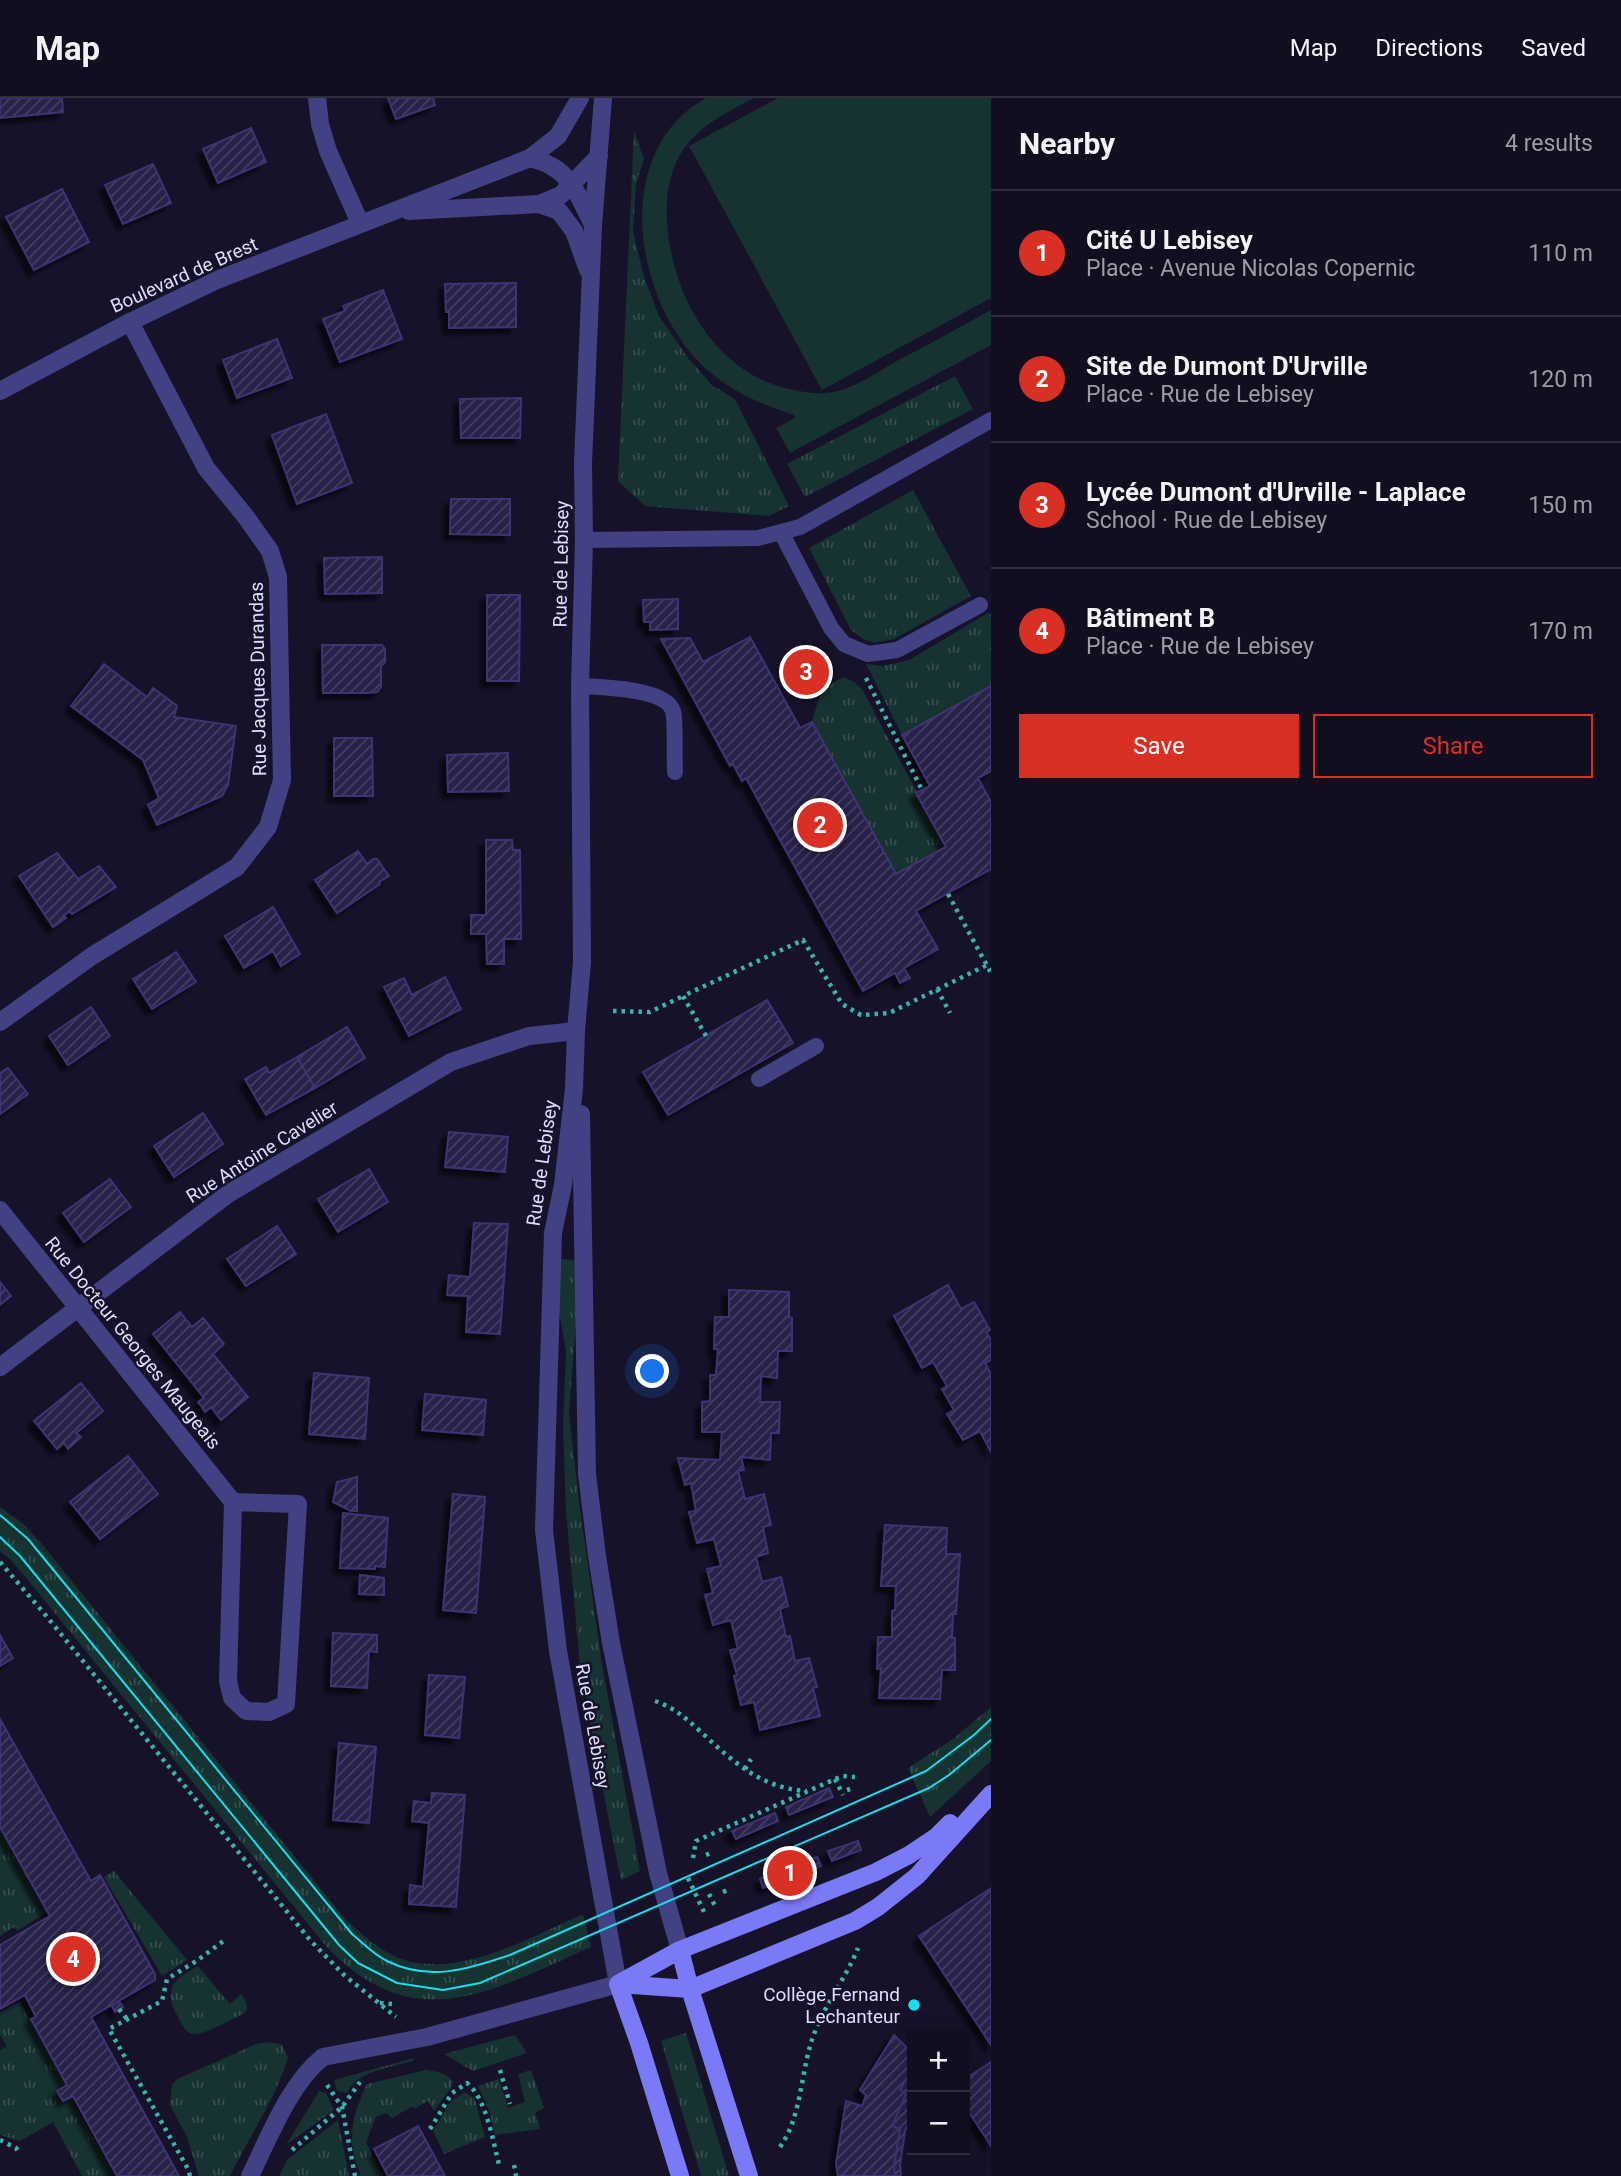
<!DOCTYPE html>
<meta charset="utf-8">
<style>
:root{--surface:#100e1f;--page:#1e1c2c;--text:#f1f3f6;--muted:#9c9ca4;--line:#302e3d;--accent:#d93025}
body{margin:0;font-family:Roboto,sans-serif;background:var(--page);color:var(--text)}
.controls{position:absolute;right:21px;bottom:21px;display:grid;overflow:hidden;border-radius:0px;box-shadow:0 7px 28px #0002}
.controls button{width:63px;height:63px;display:grid;place-items:center;padding:0;border:0;border-bottom:2px solid var(--line);background:var(--surface);color:var(--text);font:35px sans-serif}
.you{position:absolute;left:653px;top:1274px;width:24px;height:24px;margin:-18px;border:5px solid #fff;border-radius:50%;background:#1a73e8;box-shadow:0 0 0 10px #1a73e833}
.badge{display:grid;place-items:center;width:46px;height:46px;border-radius:50%;background:var(--accent);color:#fff;font-size:23px;font-weight:700}
.pin{position:absolute;translate:-50% -50%;border:4px solid #fff;box-shadow:0 2px 7px #0006}
.list{margin:0;padding:0;list-style:none}
h2{display:flex;justify-content:space-between;align-items:center;height:91px;margin:0;padding:0 28px;font-size:30px}
h2 small{font-size:23px;font-weight:400;color:var(--muted)}
.list li{display:grid;grid-template-columns:46px 1fr auto;gap:21px;align-items:center;box-sizing:border-box;height:126px;padding:0 28px;border-top:2px solid var(--line)}
.list b{display:block;font-size:26px;white-space:nowrap}
.list p{margin:0;font-size:23px;white-space:nowrap;color:var(--muted)}
.list em{font-size:23px;font-style:normal;color:var(--muted)}
.actions{display:flex;gap:14px;padding:21px 28px}
.actions a{flex:1;padding:16px 0;border:2px solid var(--accent);border-radius:0px;text-align:center;font-size:24px;color:var(--accent)}
.actions .main{background:var(--accent);color:#fff}
.map{position:relative;flex:none;width:991px;height:2078px;overflow:hidden}
header{display:flex;align-items:center;gap:42px;box-sizing:border-box;height:98px;padding:0 35px;background:var(--surface);border-bottom:2px solid var(--line)}
header strong{font-size:33px}
nav{display:flex;gap:38px;margin-inline-start:auto;font-size:24px}
main{display:flex}
aside{flex:1;background:var(--surface)}
.map>svg:first-child{display:block}
.grass{fill:url(#grass-tufts)}
.pitch{fill:#163231}
.building{fill:url(#building-hatch);stroke:#3f3373;stroke-width:2;filter:url(#shadow)}
.lines{fill:none;stroke-linecap:round;stroke-linejoin:round}
.path{stroke:#39b4a9;stroke-width:4.5;stroke-dasharray:3.5 5;stroke-linecap:butt}
.service{stroke:#424184;stroke-width:16}
.minor{stroke:#424184;stroke-width:18}
.tertiary{stroke:#424184;stroke-width:18}
.secondary{stroke:#7b7af6;stroke-width:18}
.tram{stroke:#16deef;stroke-width:2}
.poi-dot{fill:#16deef;stroke:#161229;stroke-width:2.5}
.labels{text-anchor:middle;dominant-baseline:central;stroke-width:5;stroke-linejoin:round;paint-order:stroke}
.street-label{font-size:19px;fill:#dfddfd;stroke:#161229}
.poi-label{font-size:19px;fill:#dfddfd;stroke:#161229;text-anchor:end}
</style>
<header>
<strong>Map</strong>
<nav><a>Map</a><a>Directions</a><a>Saved</a></nav>
</header>
<main>
<div class="map">
<svg width="991" height="2078" viewBox="0 0 991 2078">
<defs>
<pattern id="grass-tufts" width="24" height="20" patternUnits="userSpaceOnUse" patternTransform="scale(1.75)"><rect width="24" height="20" fill="#163231"/><path d="M3 7l-1-3M5 7V3M7 7l1-3M15 17l-1-3M17 17v-4M19 17l1-3" fill="none" stroke="#374f50"/></pattern>
<pattern id="building-hatch" width="6" height="6" patternUnits="userSpaceOnUse" patternTransform="scale(1.75)"><rect width="6" height="6" fill="#272048"/><path d="M-1 1l2-2M0 6l6-6M5 7l2-2" fill="none" stroke="#464063"/></pattern>
<filter id="shadow"><feDropShadow dx="-6" dy="6" stdDeviation="2" flood-color="#0009"/></filter>
</defs>
<rect width="100%" height="100%" fill="#161229"/>
<path class="grass" d="M634,33L644,61L636,86L633,133L644,179L659,218L688,260L712,287L735,301L789,408L769,418L645,408L618,383Z
M955,278L973,311L805,399L787,366Z
M913,392L971,498L894,541L875,545L863,541L851,532L809,450Z
M988,515L991,516V588L902,637L866,566L883,568L909,562Z
M844,579L854,584L862,591L946,749L896,776L812,624C820,597 818,592 844,579Z
M561,1161L578,1163L576,1223L569,1316L579,1403L602,1566L640,1773L621,1782L591,1632L580,1568L566,1414L563,1328L566,1254L557,1201Z
M0,1409L21,1424L41,1445L347,1823C359,1833 371,1845 385,1853C444,1890 528,1840 583,1816L591,1849C491,1893 414,1942 325,1847L32,1487L10,1461L0,1453Z
M991,1609V1663L930,1719L908,1670L953,1641Z
M0,1732L47,1814L17,1833L14,1829L0,1838Z
M114,1773L187,1862L162,1878L104,1779Z
M198,1868L230,1906L241,1896L247,1906V1912L243,1916C232,1921 203,1938 192,1936C185,1934 181,1925 178,1919C163,1892 172,1882 198,1868Z
M20,1903L65,1986L55,1993L62,2005L71,2000L115,2078H82L53,2024L20,2043L0,2037V1952L7,1948L0,1937V1914Z
M686,1935L729,2078H701L661,1943Z
M515,1937L527,1955L473,1973L444,1956Z
M270,1944L282,1947L288,1960C275,2002 249,2039 230,2078H199L187,2039L170,2007L172,1987L177,1981L209,1967L256,1946Z
M414,1960L413,1963C391,1969 357,1973 347,1995L337,1993L334,1982Z
M426,1972C438,1974 446,1974 453,1984L450,1991L434,2013L428,2003L416,2010L411,2009L392,2020L386,2015L376,2019L366,2044L383,2078H361C346,2042 351,2020 367,1986Z
M531,1972L544,2010L535,2015L540,2031L495,2037L490,2015L478,1988L499,1981L508,2010L525,2004L518,1976Z
M319,1993L326,1995L334,2012L286,2047Z
M465,1994L474,2000L476,2005L485,2039L444,2056L433,2033L451,2003Z
M338,2022L349,2078H279L287,2062Z"/>
<path class="pitch" d="M706,0H754C726,15 697,28 680,57C668,78 666,100 667,123C671,197 716,278 794,292C805,294 815,296 826,295C850,293 873,277 893,265C926,248 958,230 991,212V247L790,355L776,330L795,320L794,317C760,306 732,294 705,270C634,204 609,54 706,0Z
M778,0H991V200L822,292L689,48Z"/>
<path class="building" d="M0,0H62L63,14L0,20Z
M388,0H433L435,7L396,21Z
M251,30L266,64L218,85L203,51Z
M153,66L171,105L123,126L105,87Z
M62,91L89,144L34,172L6,119Z
M516,185V229L449,230V214H446L445,186Z
M383,192L402,241L340,264L323,221L345,213L343,208Z
M277,241L292,280L237,300L223,262Z
M521,300L520,340H461L460,301Z
M326,316L352,385L297,406L272,337Z
M451,401H510V437L450,436Z
M382,459V495L325,496L324,460Z
M487,497H520L519,583H487Z
M678,501V531L650,532V524H644L643,502Z
M750,539L800,630L812,624L896,776L946,749L916,695L930,688L902,637L991,588V673L978,680L991,704V771L916,813L938,851L904,870L910,880L900,885L895,875L863,893L746,680L742,683L733,666L730,668L661,541L690,540L703,564Z
M322,547H382L385,551V564L381,568V589L377,594L367,595H323Z
M104,566L147,599L153,590L177,608L174,619L236,628L228,687L222,698L157,727L148,707L159,700L143,662L71,608Z
M334,640H372L373,698H334Z
M508,655L509,693L448,694L447,657Z
M486,742H512L513,752H520L521,841H504V866H487L486,836H471V817H486Z
M358,753L367,766L373,761H377L389,778L379,784L380,786L337,815L315,782Z
M57,755L78,781L99,768L116,789L72,816L70,813L64,817L66,820L53,829L19,778Z
M273,809L300,856L281,868L273,853L244,870L225,838Z
M176,854L196,884L152,911L133,881Z
M445,879L461,911L409,938L384,889L404,880L412,897Z
M767,902L793,945L668,1017L643,974Z
M91,909L110,938L68,967L49,938Z
M347,929L365,960L315,990L297,959Z
M297,959L315,990L266,1017L245,981L266,969L269,975Z
M8,970L28,996L0,1016V975Z
M203,1015L223,1046L174,1079L154,1048Z
M449,1034L508,1039L505,1074L445,1069Z
M369,1071L388,1104L338,1134L318,1101Z
M110,1081L131,1109L84,1144L63,1115Z
M474,1125L508,1126L500,1236L466,1234L468,1198L447,1197L449,1177L470,1179Z
M277,1128L296,1156L246,1188L227,1161Z
M0,1184L11,1198L0,1207Z
M948,1187L961,1211L974,1204L990,1232L986,1234L991,1242V1262L985,1265L991,1276V1354L980,1333L963,1342L947,1316L954,1312L942,1291L947,1288L933,1264L922,1270L894,1218Z
M729,1192L789,1194V1219L792,1220V1253H778L777,1280L761,1278L760,1304H780L779,1335H771L770,1362L741,1359L744,1372L738,1373L745,1401L764,1396L771,1427L763,1429L768,1455L756,1459L762,1484L781,1479L788,1508L780,1511L786,1539L790,1538L795,1563L809,1560L817,1589L813,1590L820,1618L760,1632L754,1604L741,1607L734,1578L737,1577L730,1552L738,1551L731,1522L713,1527L705,1497L713,1495L707,1471L721,1468L714,1441L697,1445L689,1414L696,1413L691,1385L685,1387L678,1360L720,1362L722,1334H702V1304L710,1303V1277H716L718,1251H714L715,1219H729Z
M180,1214L192,1229L203,1220L224,1246L213,1256L248,1299L221,1322L211,1309L205,1314L202,1309L198,1304L204,1300L153,1236Z
M314,1275L369,1280L365,1341L309,1336Z
M81,1285L103,1313L76,1335L81,1339L68,1351L64,1345L57,1351L34,1323Z
M425,1296L486,1302L483,1337L422,1332Z
M128,1358L158,1396L100,1441L70,1404Z
M357,1379V1413H351L333,1404L337,1384Z
M453,1396L485,1399L476,1515L443,1512Z
M343,1415L388,1420L385,1469L375,1468V1471L340,1470Z
M885,1427L947,1430L946,1456H960L956,1516H953L952,1540H955V1572H942L940,1601L879,1600L881,1570L877,1571L878,1539H892V1513L895,1512L896,1488H881Z
M360,1477L384,1480V1497L359,1496Z
M333,1535L377,1537V1554L369,1553L367,1590L331,1588Z
M0,1537L13,1560L0,1568Z
M429,1577L465,1579L459,1640L425,1637Z
M0,1621L91,1783L100,1777L155,1876V1882L91,1919L179,2078H117L73,1998L63,2003L57,1993L67,1987L31,1921L36,1919L25,1897L0,1911V1847L50,1818L0,1729Z
M339,1645L376,1649L369,1725L333,1722Z
M829,1690L833,1699L789,1717L786,1709Z
M432,1695L465,1697L456,1809L409,1806L410,1787L423,1789L429,1725L412,1723L414,1703L431,1705Z
M775,1715L778,1723L736,1741L732,1733Z
M858,1743L861,1752L832,1763L828,1753Z
M817,1759L821,1768L763,1790L760,1781Z
M991,1790V1947L919,1838Z
M119,1903L123,1909L115,1914L112,1908Z
M894,1937L912,1955V1972L900,1992L906,1996L892,2028L900,2031L894,2068L895,2078H838L836,2066L846,2003L862,2008L866,1997L860,1992Z
M991,1964V2048L965,2008V1981Z
M912,1972V2016L905,2033L900,2067L901,2078H895L894,2068L900,2031L892,2028L906,1996L900,1992Z
M418,2028L445,2078H388L374,2051Z"/>
<g class="lines">
<path class="path" d="M866,580L922,692
M948,796L991,875
M937,891L950,915
M613,913L650,914L683,898
M706,938L683,898L803,842L842,906L861,917L889,915L987,867
M0,1464L43,1514L310,1842L344,1877L396,1919
M655,1603C675,1610 684,1619 700,1633C732,1663 762,1691 807,1693
M745,1671L751,1661
M835,1681L843,1697
M847,1692L850,1691
M706,1757L713,1754
M693,1760L696,1743L842,1678L855,1679
M688,1780L705,1816
M723,1794L730,1791
M709,1796L715,1808
M380,1905L393,1906
M119,1911L127,1921
M500,1972L510,2006
M327,1987L342,2009L355,2078
M430,2031L452,1995L467,1985C487,2001 493,2045 500,2070
M0,2042L16,2050L19,2055
M780,2049C803,2016 800,1973 814,1936C825,1906 846,1880 858,1850
M292,2052L342,2009L360,1984
M514,2067L516,2078
M190,2078L188,2071L109,1931L162,1903L167,1881L198,1862L226,1841"/>
<path class="service" d="M781,434L831,530L844,546L868,556L897,552L980,507
M584,442L758,440L800,429L991,322
M580,588C600,589 666,590 673,613C676,623 674,661 675,674
M759,981L816,948"/>
<path class="minor" d="M317,0L320,26L328,53L360,125
M0,924L92,858L237,769L268,729L282,682L278,479L270,453L246,419L206,370L130,224
M0,1112L233,1404L228,1583L232,1600L246,1613L269,1614L286,1606L298,1406L233,1404
M0,1269L228,1096L451,964L529,938L576,933
M250,2078C269,2040 289,1986 323,1959L427,1939L618,1886"/>
<path class="tertiary" d="M603,0L593,127L583,365L584,442L580,588L582,864L576,933L574,991L563,1087L553,1135L544,1432L558,1553L618,1886
M530,60C537,62 545,64 551,68C572,78 583,107 593,127
M539,106L559,113L574,133L588,172
M409,113L539,106L561,97L599,58
M0,293L130,224L217,182L530,60L558,38L580,0
M581,1016L587,1376L597,1458L611,1545L658,1775L680,1852"/>
<path class="secondary" d="M680,1852L690,1891L749,2078
M618,1886L690,1891L855,1823L878,1809L917,1778L991,1696
M618,1886L680,1852L876,1774L909,1757L936,1739L950,1725
M618,1886L639,1945L680,2078"/>
<path class="tram" d="M0,1417L28,1441L352,1836C363,1845 374,1857 387,1863C429,1884 469,1871 510,1857L926,1673L974,1637L991,1621
M0,1439L20,1458L339,1847L358,1865L397,1885L443,1892L480,1885L929,1690L949,1677L991,1642"/>
</g>
<circle class="poi-dot" cx="914" cy="1907" r="7"/>
<g class="labels">
<g class="street-label">
<text transform="translate(184 177) rotate(-24)">Boulevard de Brest</text>
<text transform="translate(561 466) rotate(-89)">Rue de Lebisey</text>
<text transform="translate(258 581) rotate(-91)">Rue Jacques Durandas</text>
<text transform="translate(262 1054) rotate(-32)">Rue Antoine Cavelier</text>
<text transform="translate(542 1065) rotate(-82)">Rue de Lebisey</text>
<text transform="translate(133 1245) rotate(51)">Rue Docteur Georges Maugeais</text>
<text transform="translate(593 1628) rotate(80)">Rue de Lebisey</text>
</g>
<g class="poi-label">
<text x="900" y="1896">Collège Fernand<tspan x="900" dy="22">Lechanteur</tspan></text>
</g>
</g>
</svg>
<div class="controls">
<button>+</button>
<button>−</button>
</div>
<div class="you"></div>
<div class="pin badge" style="left:790px;top:1775px">1</div>
<div class="pin badge" style="left:820px;top:727px">2</div>
<div class="pin badge" style="left:806px;top:574px">3</div>
<div class="pin badge" style="left:73px;top:1861px">4</div>
</div>
<aside>
<h2>Nearby<small>4 results</small></h2>
<ul class="list">
<li><span class="badge">1</span><div><b>Cité U Lebisey</b><p>Place · Avenue Nicolas Copernic</p></div><em>110 m</em></li>
<li><span class="badge">2</span><div><b>Site de Dumont D'Urville</b><p>Place · Rue de Lebisey</p></div><em>120 m</em></li>
<li><span class="badge">3</span><div><b>Lycée Dumont d'Urville - Laplace</b><p>School · Rue de Lebisey</p></div><em>150 m</em></li>
<li><span class="badge">4</span><div><b>Bâtiment B</b><p>Place · Rue de Lebisey</p></div><em>170 m</em></li>
</ul>
<div class="actions"><a class="main">Save</a><a>Share</a></div>
</aside>
</main>
